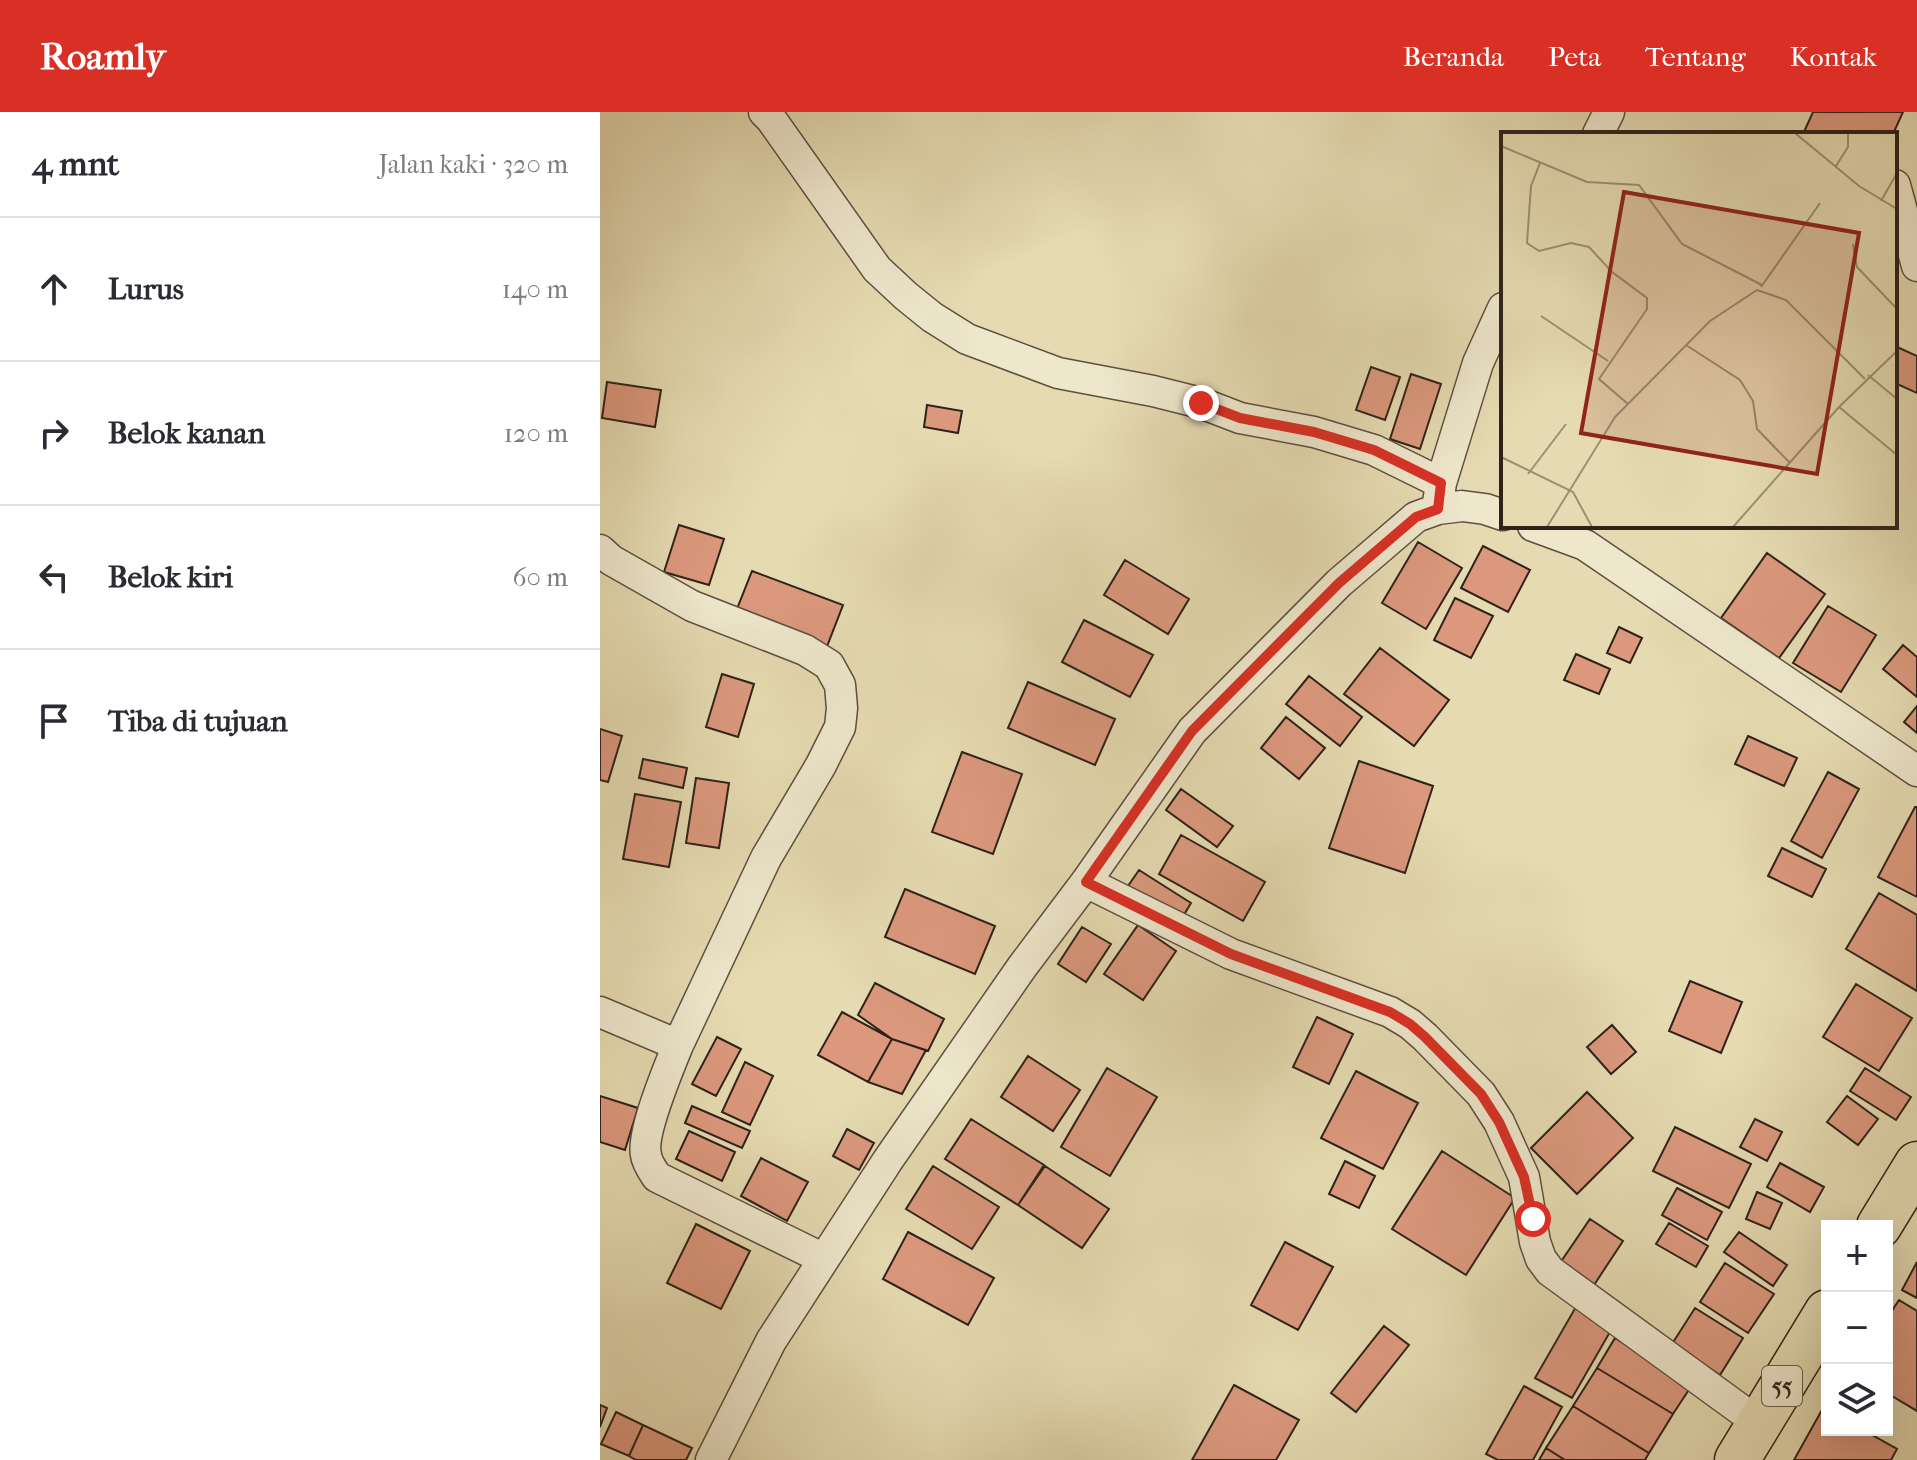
<!DOCTYPE html>
<html lang="id">
<meta charset="utf-8">
<style>
:root{--surface:#fff;--page:#f7f7f7;--text:#2b2b33;--muted:#7c7c81;--line:#e1e1e2;--accent:#d93025}
body{margin:0;font-family:"IM FELL French Canon",serif;background:var(--page);color:var(--text)}
.controls{position:absolute;right:24px;bottom:24px;display:grid;overflow:hidden;border-radius:0px;box-shadow:0 8px 32px #0002}
.controls button{width:72px;height:72px;display:grid;place-items:center;padding:0;border:0;border-bottom:2px solid var(--line);background:var(--surface);color:var(--text);font:40px sans-serif}
.stop{position:absolute;width:24px;height:24px;margin:-18px;border:6px solid #d93025;border-radius:50%;background:#fff}
.stop.end{background:#d93025;border-color:#fff;box-shadow:0 2px 8px #0008}
.list{margin:0;padding:0;list-style:none}
h2{display:flex;justify-content:space-between;align-items:center;height:104px;margin:0;padding:0 32px;font-size:34px}
h2 small{font-size:26px;font-weight:400;color:var(--muted)}
.list li{display:grid;grid-template-columns:52px 1fr auto;gap:24px;align-items:center;box-sizing:border-box;height:144px;padding:0 32px;border-top:2px solid var(--line)}
.list b{display:block;font-size:30px;white-space:nowrap}
.list em{font-size:26px;font-style:normal;color:var(--muted)}
.icon{flex:none;width:44px;height:44px;fill:none;stroke:currentColor;stroke-width:2;stroke-linecap:round;stroke-linejoin:round}
.map{position:relative;flex:none;width:1317px;height:1348px;overflow:hidden}
header{display:flex;align-items:center;gap:48px;box-sizing:border-box;height:112px;padding:0 40px;background:var(--accent);color:#fff}
header strong{font-size:38px}
nav{display:flex;gap:44px;margin-inline-start:auto;font-size:28px}
main{display:flex}
aside{flex:1;background:var(--surface)}
.map>svg:first-child{display:block}
.building{fill:#db987d;stroke:#2e2219;stroke-width:2}
.lines{fill:none;stroke-linecap:round;stroke-linejoin:round}
.minor-casing{stroke:#5c503f;stroke-width:33}
.trunk-casing{stroke:#2e2219;stroke-width:47}
.minor{stroke:#eee7cc;stroke-width:30}
.trunk{stroke:#e5dab1;stroke-width:44}
.route{stroke:#d93025;stroke-width:10}
.labels{text-anchor:middle;dominant-baseline:central;stroke-width:6;stroke-linejoin:round;paint-order:stroke}
.shield{fill:#eee7cc;stroke:#685d4f;stroke-width:2}
.shield-label{font-size:24px;font-weight:bold;fill:#2e2219}
.inset-road{fill:none;stroke:#9c9074;stroke-width:2}
.view{fill:#8f2418;fill-opacity:0.15;stroke:#8f2418;stroke-width:4}
.inset-edge{fill:none;stroke:#2e2219;stroke-width:4}
</style>
<header>
<strong>Roamly</strong>
<nav><a>Beranda</a><a>Peta</a><a>Tentang</a><a>Kontak</a></nav>
</header>
<main>
<aside>
<h2>4 mnt<small>Jalan kaki · 320 m</small></h2>
<ul class="list">
<li><svg class="icon" aria-label="ahead" viewBox="0 0 24 24"><path d="M12 20V5M6 11l6-6 6 6"/></svg><div><b>Lurus</b></div><em>140 m</em></li>
<li><svg class="icon" aria-label="right" viewBox="0 0 24 24"><path d="M7 20v-9h11M14 6l5 5-5 5"/></svg><div><b>Belok kanan</b></div><em>120 m</em></li>
<li><svg class="icon" aria-label="left" viewBox="0 0 24 24"><path d="M17 20v-9H6M10 6l-5 5 5 5"/></svg><div><b>Belok kiri</b></div><em>60 m</em></li>
<li><svg class="icon" aria-label="arrive" viewBox="0 0 24 24"><path d="M6 21V4h12l-3 4 3 4H6"/></svg><div><b>Tiba di tujuan</b></div></li>
</ul>
</aside>
<div class="map">
<svg width="1317" height="1348" viewBox="0 0 1317 1348">
<rect width="100%" height="100%" fill="#e5dab1"/>
<filter id="stains"><feTurbulence type="fractalNoise" baseFrequency=".0025" numOctaves="4"/><feColorMatrix values="0 0 0 0 .2 0 0 0 0 .09 0 0 0 0 .02 0 0 0 .5 -.17"/></filter>
<radialGradient id="worn" r=".72"><stop offset=".6" stop-color="#630" stop-opacity="0"/><stop offset="1" stop-color="#630" stop-opacity=".3"/></radialGradient>
<path class="building" d="M1213,0H1303L1293,22H1203Z
M1295,234L1317,244V281L1295,271Z
M771,255L800,265L785,308L756,298Z
M811,262L841,272L820,337L790,327Z
M7,270L61,278L55,315L2,306Z
M327,293L362,299L358,321L324,315Z
M79,413L124,427L109,473L64,460Z
M818,430L862,456L826,517L782,491Z
M883,434L930,458L908,500L861,476Z
M1167,441L1225,482L1179,546L1121,506Z
M525,448L589,487L568,522L504,483Z
M152,459L243,493L226,537L135,502Z
M855,486L893,504L871,546L834,528Z
M1228,494L1276,523L1241,580L1193,551Z
M484,508L553,543L530,585L462,550Z
M1019,515L1042,526L1030,551L1007,541Z
M1303,533L1317,545V585L1283,557Z
M780,536L849,588L814,634L744,582Z
M976,542L1010,557L999,582L964,568Z
M122,562L154,572L138,625L106,615Z
M709,564L762,605L740,634L686,592Z
M428,570L515,607L495,653L408,616Z
M1317,594V621L1304,610Z
M686,605L725,636L699,667L661,636Z
M0,617L22,624L8,670L0,668Z
M1148,624L1197,646L1184,674L1135,652Z
M362,640L422,662L393,742L332,720Z
M43,647L87,656L83,676L39,666Z
M759,649L833,674L805,761L729,736Z
M1228,660L1259,677L1222,746L1191,729Z
M96,666L129,671L119,736L86,731Z
M581,677L633,714L617,735L566,698Z
M35,682L81,690L69,755L23,747Z
M1315,695H1317V785L1278,765Z
M581,723L665,770L643,809L559,762Z
M1182,736L1226,757L1212,785L1168,764Z
M539,758L591,791L579,811L526,777Z
M305,777L395,814L375,862L285,825Z
M1279,781L1317,803V879L1246,837Z
M538,813L576,839L543,888L504,862Z
M482,815L511,832L486,870L458,852Z
M1090,869L1142,890L1121,941L1069,919Z
M275,871L344,907L328,939L292,927L258,903Z
M1256,872L1312,906L1279,959L1223,925Z
M242,900L292,927L268,970L218,943Z
M717,905L753,922L729,972L693,955Z
M1012,913L1036,940L1011,962L987,935Z
M117,925L141,937L116,984L92,972Z
M292,927L326,938L302,982L268,970Z
M428,944L480,978L453,1019L401,985Z
M145,950L173,964L150,1013L122,1000Z
M507,956L557,985L510,1064L461,1035Z
M1265,956L1311,985L1296,1008L1250,979Z
M756,959L818,991L783,1057L721,1026Z
M987,980L1033,1026L977,1082L931,1036Z
M0,984L38,996L25,1038L0,1030Z
M1247,984L1278,1007L1258,1033L1227,1010Z
M92,994L150,1019L142,1036L85,1011Z
M371,1007L444,1053L418,1093L345,1047Z
M1155,1007L1182,1020L1167,1049L1140,1035Z
M1075,1015L1151,1052L1129,1096L1053,1059Z
M247,1017L274,1031L259,1058L233,1044Z
M89,1019L135,1040L122,1069L76,1047Z
M842,1039L915,1086L866,1163L792,1117Z
M161,1046L208,1070L187,1109L141,1084Z
M745,1049L775,1064L759,1096L729,1082Z
M1180,1051L1224,1075L1210,1100L1167,1075Z
M333,1054L399,1095L372,1137L306,1097Z
M445,1054L509,1097L482,1136L418,1093Z
M1077,1076L1122,1100L1107,1128L1062,1103Z
M1157,1080L1182,1091L1170,1117L1146,1107Z
M990,1107L1023,1129L992,1176L958,1154Z
M1069,1111L1108,1134L1096,1155L1056,1132Z
M96,1112L150,1139L121,1197L67,1171Z
M308,1120L394,1166L368,1213L283,1167Z
M1139,1120L1187,1153L1173,1174L1124,1140Z
M685,1130L733,1155L698,1218L651,1193Z
M1317,1150V1186L1302,1178Z
M1125,1151L1174,1182L1148,1221L1100,1190Z
M1299,1188L1317,1199V1299L1287,1281V1206Z
M977,1193L1014,1213L972,1286L935,1266Z
M1095,1196L1143,1226L1120,1263L1072,1232Z
M784,1214L809,1233L756,1300L731,1281Z
M1015,1226L1092,1273L1073,1302L997,1256Z
M997,1256L1073,1302L1049,1341L973,1294Z
M634,1273L699,1308L676,1348H592Z
M924,1274L962,1295L933,1348H898L886,1342Z
M0,1293L7,1296L0,1315Z
M973,1294L1049,1341L1045,1348H965L946,1336Z
M1223,1296L1227,1298V1318H1263L1297,1337L1291,1348H1194Z
M16,1300L43,1313L29,1344L1,1332Z
M43,1313L92,1336L86,1348H36L29,1344Z
M946,1336L965,1348H939Z"/>
<g class="lines">
<g class="minor-casing">
<path id="minor" d="M164,0L171,7L277,157L306,184L332,205L367,227L458,261L553,279L601,291L640,306L714,320L774,338L841,371
M998,22L1009,0
M1295,73L1317,154
M838,391L841,371L878,251L903,196
M933,414L985,433L1317,659
M0,438L11,448L92,494L205,538L229,553L240,573L242,596L240,615L221,653L166,746L78,933C69,955 41,1022 46,1043C47,1051 53,1059 57,1065L224,1147
M486,770L631,842L790,900L810,912L825,925L881,982L899,1010L924,1065L935,1130L941,1147L950,1159L1159,1311
M0,900L78,933
M111,1348L171,1229L288,1048L422,855L486,770L592,619L739,471L816,405L838,397L862,394L885,397L903,403"/>
</g>
<g class="trunk-casing">
<path id="trunk" d="M1279,1114L1317,1052
M1137,1348L1227,1200"/>
</g>
<use href="#minor" class="minor"/>
<use href="#trunk" class="trunk"/>
</g>
<g class="lines">
<path class="route" d="M601,291L640,306L714,320L774,338L841,371L838,397L816,405L739,471L592,619L486,770L631,842L790,900L810,912L825,925L881,982L899,1010L924,1065L933,1107"/>
</g>
<g class="labels">
<rect class="shield" x="1162" y="1254" width="40" height="40" rx="6"/>
<g class="shield-label">
<text x="1182" y="1274">55</text>
</g>
</g>
<g transform="translate(901 20)">
<rect width="396" height="396" fill="#e5dab1"/>
<path class="inset-road" d="M294,1L358,54L396,77M0,14L86,50L138,53L181,112L261,153M39,31L30,54L26,111L38,119L70,111L88,115L111,140L146,166V177L98,247L127,272M335,34L347,15V1M380,69L396,41M352,112L356,135L396,177M260,155L319,71M40,184L107,229M185,213L239,248L252,269L256,297L289,331M367,243L396,267M338,275L396,323M0,325L72,360L91,395M27,342L65,292M46,395L114,285L209,189L256,158L285,168L364,247M232,395L338,275L396,219"/>
<path class="view" d="M123,60L358,101L316,342L80,301Z"/>
<rect width="396" height="396" class="inset-edge"/>
</g>
<rect width="100%" height="100%" filter="url(#stains)"/>
<rect width="100%" height="100%" fill="url(#worn)"/>
</svg>
<div class="controls">
<button>+</button>
<button>−</button>
<button><svg class="icon" aria-label="layers" viewBox="0 0 24 24"><path d="M12 4l9 5-9 5-9-5zM3 14l9 5 9-5"/></svg></button>
</div>
<div class="stop" style="left:933px;top:1107px"></div>
<div class="stop end" style="left:601px;top:291px"></div>
</div>
</main>
